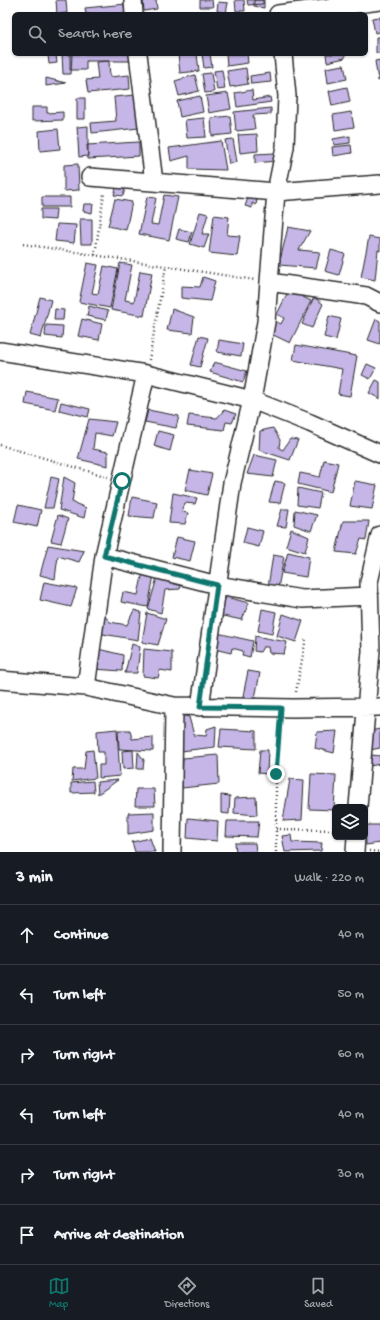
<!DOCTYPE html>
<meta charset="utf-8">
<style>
:root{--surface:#171b24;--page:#20242c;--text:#f1f3f6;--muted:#9ea1a6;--line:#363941;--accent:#0f766e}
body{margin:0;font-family:"Gochi Hand",sans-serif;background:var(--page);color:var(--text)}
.controls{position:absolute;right:12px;bottom:12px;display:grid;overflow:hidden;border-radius:6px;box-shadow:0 1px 3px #0004}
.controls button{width:36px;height:36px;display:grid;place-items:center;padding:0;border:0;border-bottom:1px solid var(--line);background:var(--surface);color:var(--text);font:20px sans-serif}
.stop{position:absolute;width:12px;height:12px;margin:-9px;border:3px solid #0f766e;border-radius:50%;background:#fff}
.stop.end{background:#0f766e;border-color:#fff;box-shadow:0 1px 4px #0008}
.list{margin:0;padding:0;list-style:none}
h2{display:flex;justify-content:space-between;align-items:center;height:52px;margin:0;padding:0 16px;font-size:17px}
h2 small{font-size:13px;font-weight:400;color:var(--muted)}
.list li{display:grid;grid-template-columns:26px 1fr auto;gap:12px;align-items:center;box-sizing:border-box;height:60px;padding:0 16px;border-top:1px solid var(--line)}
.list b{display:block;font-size:15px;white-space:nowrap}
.list em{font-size:13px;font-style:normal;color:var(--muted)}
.icon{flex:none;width:22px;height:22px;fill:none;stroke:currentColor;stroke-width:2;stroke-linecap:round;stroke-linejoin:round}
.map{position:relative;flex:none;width:380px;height:852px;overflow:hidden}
.search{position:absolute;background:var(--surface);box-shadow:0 1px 3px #0004;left:12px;right:12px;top:12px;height:44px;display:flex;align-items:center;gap:10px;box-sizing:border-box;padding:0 14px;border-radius:6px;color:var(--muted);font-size:15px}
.sheet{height:412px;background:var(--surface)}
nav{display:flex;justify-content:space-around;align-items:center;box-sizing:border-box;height:56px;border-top:1px solid var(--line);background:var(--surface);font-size:11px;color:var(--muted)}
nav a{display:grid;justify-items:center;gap:2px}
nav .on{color:var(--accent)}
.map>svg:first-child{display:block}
.building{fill:#c5b6e7;stroke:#2b2b2b}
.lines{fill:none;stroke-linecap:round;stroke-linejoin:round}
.minor-casing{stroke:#2b2b2b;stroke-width:20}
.path{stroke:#2b2b2b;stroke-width:2.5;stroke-dasharray:1 3;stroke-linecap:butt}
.minor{stroke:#fff;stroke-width:17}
.route{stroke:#0f766e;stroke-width:5}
</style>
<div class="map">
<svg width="380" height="852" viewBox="0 0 380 852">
<rect width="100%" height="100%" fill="#fff"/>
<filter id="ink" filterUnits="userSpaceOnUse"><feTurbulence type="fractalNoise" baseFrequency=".025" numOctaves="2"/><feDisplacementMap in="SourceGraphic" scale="8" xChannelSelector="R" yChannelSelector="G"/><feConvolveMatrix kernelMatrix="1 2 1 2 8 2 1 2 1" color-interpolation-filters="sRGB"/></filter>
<g filter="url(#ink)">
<path class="building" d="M56,0H66L67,13L57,14Z
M143,0H156L157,9L144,11Z
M200,0H212L213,7H200Z
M235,0H244L245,11H236Z
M247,0H263V4L248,5Z
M254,0H264V8L254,6Z
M218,2L228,3L226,13L217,11Z
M126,4V14H86L85,8Z
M380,17V32L375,33L372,18Z
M376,37H380V53H376Z
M56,54L57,63L49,64L48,55Z
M62,54H72L71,74H63Z
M70,54H130V61H86V70H70Z
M178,54H197L199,71L180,73Z
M202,54H210L212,67L204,68Z
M226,54H247L248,63L227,66Z
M326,54H345V58L327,62Z
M380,60V80L378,81L375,61Z
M109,61L110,77L129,75L130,89L88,93L86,80L98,79L96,62Z
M344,65L347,79L328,83L326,68Z
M246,68L248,84L230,87L227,71Z
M222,70L225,89L217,90L214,71Z
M211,73L214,92L205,93L202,74Z
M270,73L271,82L251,84L250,76Z
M195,75L199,91L179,96L175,81Z
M46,78L66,83L46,86Z
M347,87L350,102L332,106L329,91Z
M252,90L253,100L270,97L271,102L237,107L235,93Z
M228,93L231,109L209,113L206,96Z
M135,95L139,128L92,133L91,123L116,121L114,97Z
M200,96L203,112L180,117L177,101Z
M77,98H85V119H77Z
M32,107H47V113L63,112V120L32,121Z
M271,108V114L253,115L255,129L236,131L234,112Z
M351,112L354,127L335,130L333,115Z
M230,116L232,134L212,136L211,118Z
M204,118L206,137L187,138L185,120Z
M88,126V156L79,157L77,127Z
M58,129L60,149L40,151L39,131Z
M257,134L258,151L240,153L238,135Z
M350,136V143L334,145L333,139Z
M233,139L237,162L229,164L225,140Z
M221,141L226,170L189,169V156L171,161L169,148Z
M139,142V156L88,159L87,145Z
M351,145L352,153L333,156L332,147Z
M275,153L276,161L255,163V154Z
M78,164L79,190L64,191V165Z
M116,188L125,189L123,196L114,195Z
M164,195L178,197L169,240L139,234L147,197L156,198L151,224L158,225Z
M42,197H70V207H42Z
M248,198L257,200L256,205L252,203V208L245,206Z
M115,199L132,202L126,230L108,226Z
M84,204H93L92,213L83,211Z
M41,209H56L55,220L41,219Z
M200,212L208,214L202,234H209L204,248L190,244Z
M214,215L229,217L227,235L240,236L237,256L209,253Z
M80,219H92V244H81Z
M57,224L76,225L74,243L55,241Z
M288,227L310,231L299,250L320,252L316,268L279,265Z
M179,229L192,232L189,242L176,239Z
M369,237L380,239V251L378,250L375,280L361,277Z
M331,250L345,254L339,275L325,271Z
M87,263L98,265L92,293L98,294L104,266L118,269L110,308L79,302Z
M120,263L132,265L125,300L134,302L140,271L152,273L144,316L111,310Z
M203,277L215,281L210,301L181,298V286L200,287Z
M289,290L311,301L290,343L267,332L273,320L281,324L284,318L277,314Z
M40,297L51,300L41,338L30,335Z
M314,297L323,304L312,328L302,324Z
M89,306L108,311L106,320L87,316Z
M55,309L64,310L63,320H54Z
M172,309L194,317L192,333L167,330Z
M329,316L341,319L336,340L324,337Z
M82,319L102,324L99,340L78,336Z
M376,319L380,321V344L368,340Z
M46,325L63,326L62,338L45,336Z
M199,336L208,338L200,367L191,365Z
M219,340L243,344L241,356L217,352Z
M296,345L357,356L350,396L338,394L342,369L293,360Z
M214,362L247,371L243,382L210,372Z
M367,364L376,368L370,379L362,375Z
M376,380L380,382V399L369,393Z
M27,392L58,398L55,410L25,404Z
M61,402L90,409L88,417L59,410Z
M148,410L179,416L176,428L145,422Z
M224,410L236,414L232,423L226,422L224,430L187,426L189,415L217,418Z
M89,419L116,422L112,436L95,433L93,449L108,452V466L78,459Z
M273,428L280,440L279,448L283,450L290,439L298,440L290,460L259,450L260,431Z
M158,431L174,435L170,451L154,446Z
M254,455L277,460L273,477L247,474Z
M324,460L338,463L331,492L298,484L300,473L320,477Z
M190,470L212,474L207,495L185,490Z
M51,477L59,479L53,508H44Z
M64,477L75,483L72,502L86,508L84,518L59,510Z
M275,481L285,483L280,503L269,502Z
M355,481L377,485L372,509L350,506Z
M298,488L321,493L318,508L297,505Z
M173,493L197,498L195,504L185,503L182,512L188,513L185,524L169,523Z
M132,497L157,502L154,518L129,516Z
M18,505L41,510L37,527L14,522Z
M282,509H289L286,527L277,526Z
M295,510L317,515L311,531L294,525Z
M58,515L68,519L61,543L51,541Z
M343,521H369L366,540L361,539L356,554L336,552Z
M247,527L263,531L259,547L243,543Z
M291,529L309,537L305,552L286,546Z
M177,537L195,541L190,561L172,557Z
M48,545L84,551L79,562L58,556L55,579L40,575Z
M288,552L309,557L306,577L282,573Z
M273,555L284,557L278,588L268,587Z
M143,572L154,575L148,607L121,602L123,592L138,595Z
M157,578L182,584L180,589L165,590L161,613L148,609Z
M44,582L77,588L71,607L40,600Z
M226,597L249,603L242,620L218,615Z
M262,609L276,612L272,634L258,631Z
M134,610L141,612L138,640L97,633L104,615L110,622L127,625Z
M147,613L166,619L158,645L142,642Z
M283,614L303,621L296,642L277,636Z
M217,633L253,641L250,657L242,655L243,651L232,648L231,653L214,649Z
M255,636L287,642L284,654L269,653L268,647H263L260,652L254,651Z
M132,644L140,647L137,673H125Z
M94,648L123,655L122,671L93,669Z
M144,649L172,652V672L160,670L158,678L143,676Z
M248,671L260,673L254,703L242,701Z
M181,715L189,717L194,735L206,736L207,729L216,726L215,747L181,751Z
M117,729L120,776L99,778V765H104V752H98L97,731Z
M221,729L256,731V749L219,747Z
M380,729V748L370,750V731Z
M118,730H130L132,739L153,737V751L119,749Z
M337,731L334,753L315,748L317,732Z
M93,750L96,778L72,781L73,769H84L86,751Z
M133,750L134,768L123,769L122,751Z
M260,750H268L267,774L258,773Z
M138,752L144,760L143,769H137Z
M218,755L219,784L182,788L183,758Z
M372,755L380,756V764L370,766Z
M311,774L336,775L334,810L309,809Z
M290,779L304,780L302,820L283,821Z
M118,780L98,794L97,782Z
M93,781L94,792L71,793V783Z
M136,789H154L155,806H135Z
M221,795L230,796L229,814L221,813Z
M256,797L257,815L234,813L235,798Z
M154,812V830L128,834V813Z
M188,818L218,821L217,841L187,838Z
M227,821H259L257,837L226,836Z
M365,825H380V843L366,845Z
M291,835L292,842L322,843L321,851L285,852L282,836Z
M150,838L155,852H135L132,842Z
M235,843H255L256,852H236Z"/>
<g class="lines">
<g class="minor-casing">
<path id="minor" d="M133,0L134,14
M278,14L380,1
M138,54L154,182
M90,177L276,192L380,184
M269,282L276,192L285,147L287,96L283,54
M380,303L366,296L269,282L266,322L252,400L310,423L380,454
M0,351L146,374L252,400L232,483L200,707
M104,556L217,585L302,599L369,596
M0,680L86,687L174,706L293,708L380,707
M86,687L104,556L146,374
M358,807L371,651L369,582L380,535
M172,852L174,706
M355,852L356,837"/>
</g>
<path class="path" d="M23,244L255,280
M95,255L104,193
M149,360L166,266
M0,445L108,477
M296,692L306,638
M276,829L335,830
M369,851L380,852
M276,852V774L280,723"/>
<use href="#minor" class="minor"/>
</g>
</g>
<g class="lines" filter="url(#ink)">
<path class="route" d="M122,481L104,556L217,585L200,707L281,708L276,774"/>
</g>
</svg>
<div class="controls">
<button><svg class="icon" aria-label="layers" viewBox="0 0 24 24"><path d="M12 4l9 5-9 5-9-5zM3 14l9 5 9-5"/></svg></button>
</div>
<div class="stop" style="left:122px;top:481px"></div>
<div class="stop end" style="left:276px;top:774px"></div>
<div class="search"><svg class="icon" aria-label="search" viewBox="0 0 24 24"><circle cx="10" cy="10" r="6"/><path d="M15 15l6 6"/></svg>Search here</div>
</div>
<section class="sheet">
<h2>3 min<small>Walk · 220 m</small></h2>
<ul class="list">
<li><svg class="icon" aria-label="ahead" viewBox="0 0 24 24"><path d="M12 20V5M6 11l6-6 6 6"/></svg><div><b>Continue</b></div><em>40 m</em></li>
<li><svg class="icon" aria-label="left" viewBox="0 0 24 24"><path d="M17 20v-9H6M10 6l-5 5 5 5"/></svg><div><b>Turn left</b></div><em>50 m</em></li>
<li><svg class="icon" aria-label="right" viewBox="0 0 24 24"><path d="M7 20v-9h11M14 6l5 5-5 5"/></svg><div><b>Turn right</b></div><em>60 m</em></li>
<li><svg class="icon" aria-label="left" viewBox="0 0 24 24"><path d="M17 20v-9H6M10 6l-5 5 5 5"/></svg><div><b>Turn left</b></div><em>40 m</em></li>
<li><svg class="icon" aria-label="right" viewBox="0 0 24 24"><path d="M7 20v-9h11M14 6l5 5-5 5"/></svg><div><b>Turn right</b></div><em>30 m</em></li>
<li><svg class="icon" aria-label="arrive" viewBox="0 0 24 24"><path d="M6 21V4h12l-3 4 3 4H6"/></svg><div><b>Arrive at destination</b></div></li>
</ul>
</section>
<nav>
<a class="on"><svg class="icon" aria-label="map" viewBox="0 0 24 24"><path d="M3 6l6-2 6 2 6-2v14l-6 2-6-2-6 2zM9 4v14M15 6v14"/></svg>Map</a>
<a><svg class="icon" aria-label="directions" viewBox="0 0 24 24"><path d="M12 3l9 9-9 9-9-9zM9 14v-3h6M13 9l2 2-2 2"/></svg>Directions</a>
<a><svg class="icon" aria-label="saved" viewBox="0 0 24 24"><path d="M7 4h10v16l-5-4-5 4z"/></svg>Saved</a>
</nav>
